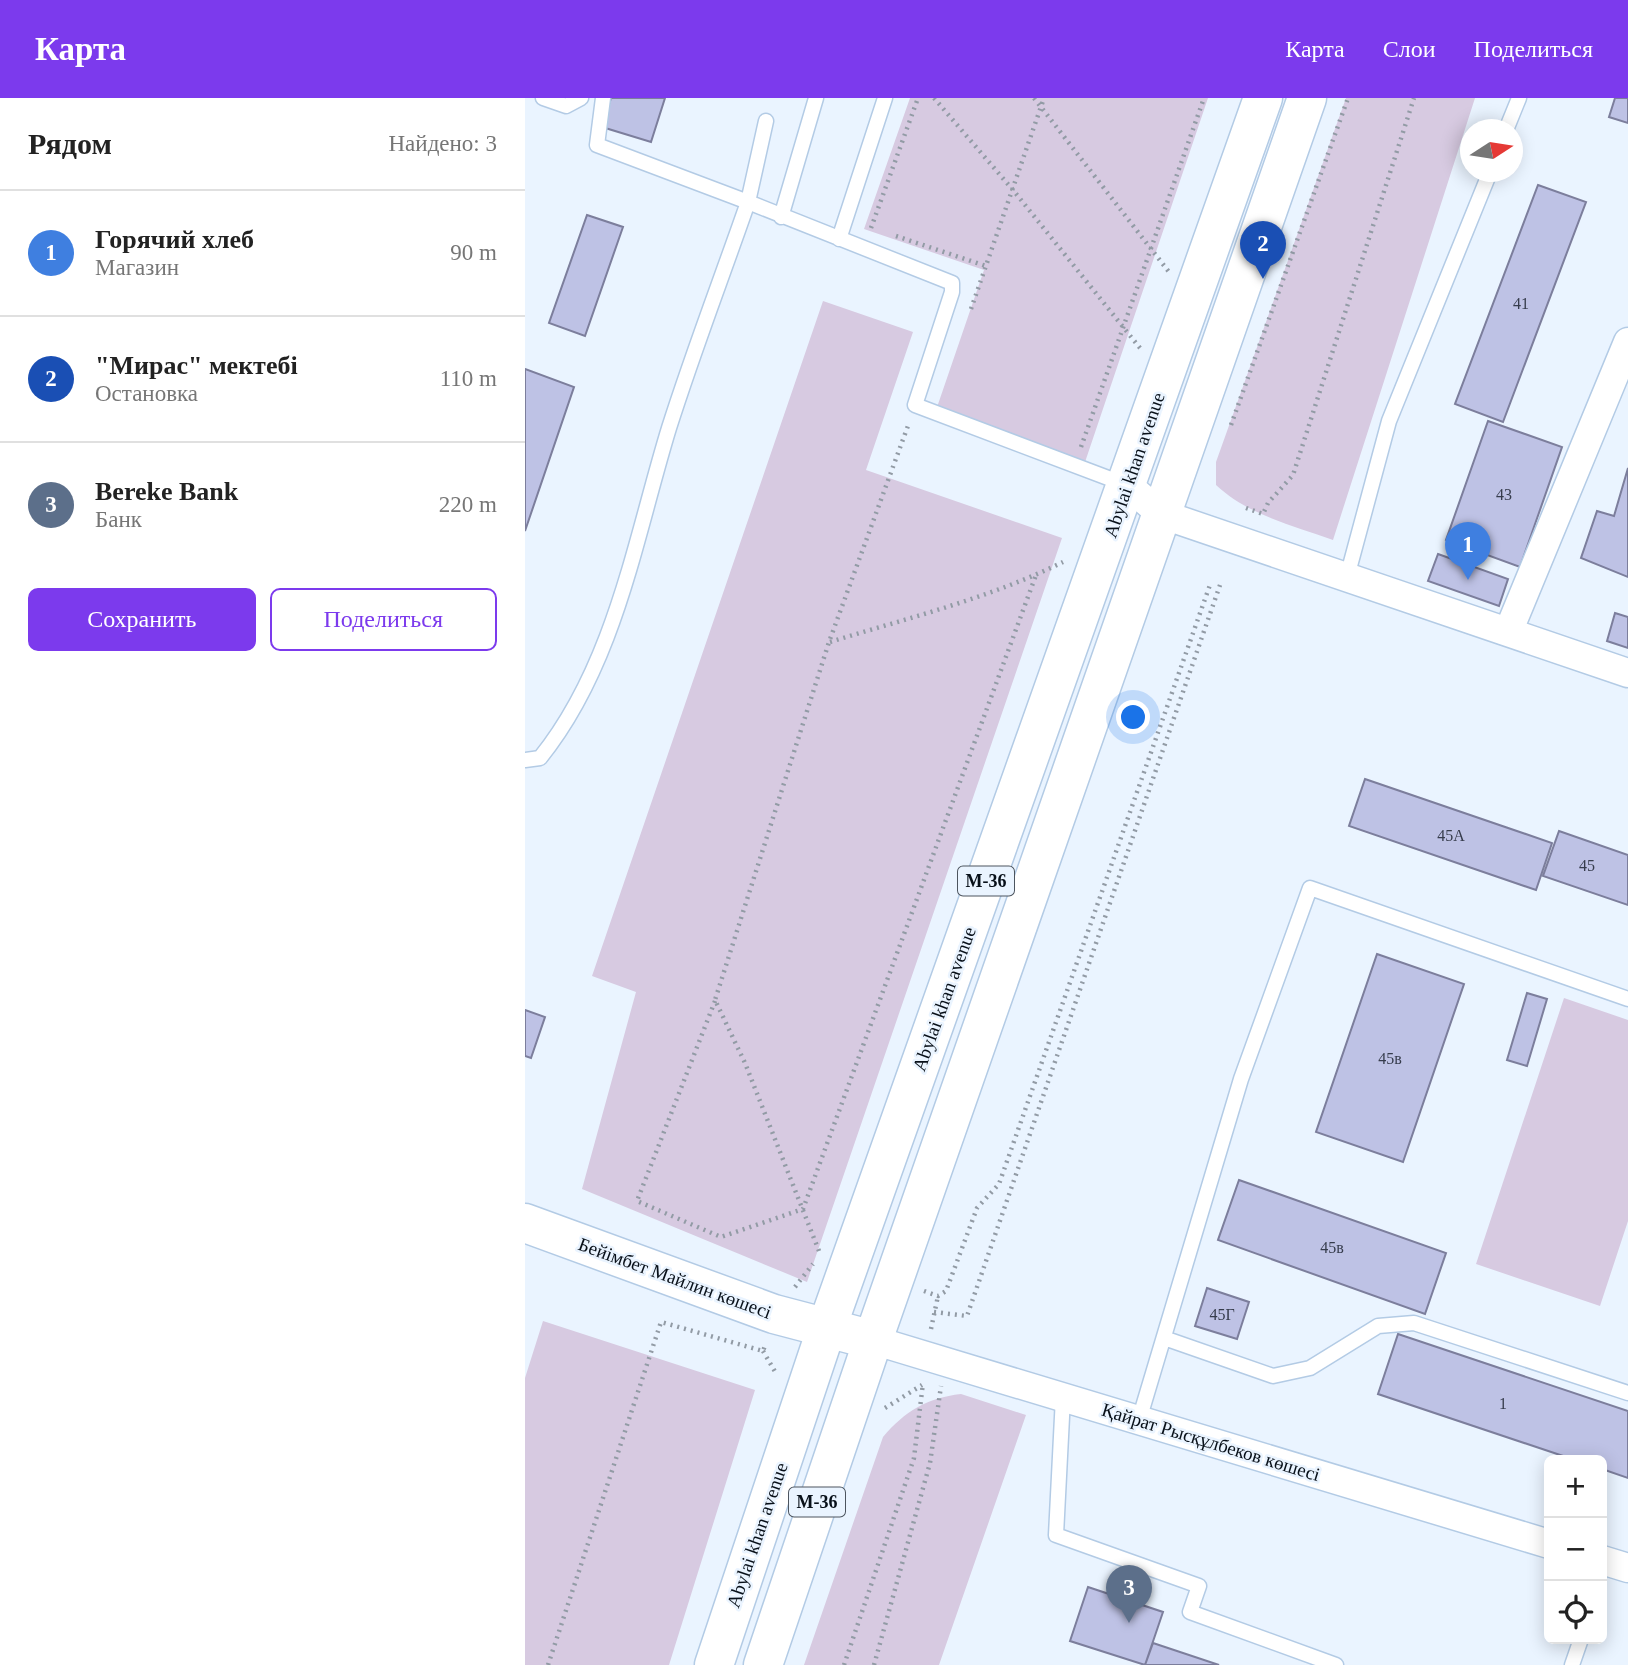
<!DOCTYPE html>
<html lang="ru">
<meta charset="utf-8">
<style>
:root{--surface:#fff;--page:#f2f2f2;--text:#222;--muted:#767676;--line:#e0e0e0;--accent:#7c3aed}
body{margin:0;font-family:Georgia,serif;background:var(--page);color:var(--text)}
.controls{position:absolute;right:21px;bottom:21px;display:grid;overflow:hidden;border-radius:10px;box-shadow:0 4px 18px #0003}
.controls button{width:63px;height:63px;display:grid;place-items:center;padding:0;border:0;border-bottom:2px solid var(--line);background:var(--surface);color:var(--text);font:35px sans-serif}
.compass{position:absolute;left:935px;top:21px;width:63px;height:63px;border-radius:50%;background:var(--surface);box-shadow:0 4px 18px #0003;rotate:78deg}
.you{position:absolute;left:609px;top:620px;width:24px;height:24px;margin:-18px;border:5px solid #fff;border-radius:50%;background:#1a73e8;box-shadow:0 0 0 10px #1a73e833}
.badge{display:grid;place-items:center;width:46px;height:46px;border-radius:50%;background:var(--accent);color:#fff;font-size:23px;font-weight:700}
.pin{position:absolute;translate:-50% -58px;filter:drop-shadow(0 2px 4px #0008)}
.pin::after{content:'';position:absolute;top:37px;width:24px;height:21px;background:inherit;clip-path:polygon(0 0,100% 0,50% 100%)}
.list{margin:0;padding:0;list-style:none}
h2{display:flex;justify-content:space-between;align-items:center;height:91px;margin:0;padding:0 28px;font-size:30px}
h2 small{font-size:23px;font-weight:400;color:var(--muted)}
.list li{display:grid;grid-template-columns:46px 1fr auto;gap:21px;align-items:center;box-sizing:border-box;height:126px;padding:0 28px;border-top:2px solid var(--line)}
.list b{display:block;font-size:26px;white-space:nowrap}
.list p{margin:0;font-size:23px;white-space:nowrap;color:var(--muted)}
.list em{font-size:23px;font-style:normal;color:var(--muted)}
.actions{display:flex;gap:14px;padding:21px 28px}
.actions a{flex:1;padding:16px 0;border:2px solid var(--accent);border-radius:10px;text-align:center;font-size:24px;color:var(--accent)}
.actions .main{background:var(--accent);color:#fff}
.icon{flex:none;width:38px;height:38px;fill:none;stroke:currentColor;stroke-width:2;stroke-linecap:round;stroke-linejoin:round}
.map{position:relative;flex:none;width:1103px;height:1567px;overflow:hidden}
header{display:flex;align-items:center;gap:42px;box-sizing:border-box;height:98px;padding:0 35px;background:var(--accent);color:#fff}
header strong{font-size:33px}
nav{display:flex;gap:38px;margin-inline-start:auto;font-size:24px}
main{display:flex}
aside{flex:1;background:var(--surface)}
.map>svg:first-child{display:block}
.green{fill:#d7cae1}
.building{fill:#bec2e5;stroke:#7c7e9c;stroke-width:2}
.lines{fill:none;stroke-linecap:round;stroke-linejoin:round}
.lane-casing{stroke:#b3cbe5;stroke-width:17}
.street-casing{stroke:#b3cbe5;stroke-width:31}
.secondary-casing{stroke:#b3cbe5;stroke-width:41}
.primary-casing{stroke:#b3cbe5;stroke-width:41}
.path{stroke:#929ba5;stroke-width:4.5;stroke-dasharray:2 5;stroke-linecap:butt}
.lane{stroke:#fff;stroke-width:14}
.street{stroke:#fff;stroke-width:28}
.secondary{stroke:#fff;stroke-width:38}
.primary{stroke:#fff;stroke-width:38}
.labels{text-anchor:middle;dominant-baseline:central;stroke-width:5;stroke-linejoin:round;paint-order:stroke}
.number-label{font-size:16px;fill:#363c4c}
.shield{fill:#eaf4ff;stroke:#4c545e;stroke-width:2}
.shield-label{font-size:18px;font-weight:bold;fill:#081019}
.street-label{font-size:19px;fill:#081019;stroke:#eaf4ff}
</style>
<header>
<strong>Карта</strong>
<nav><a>Карта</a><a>Слои</a><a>Поделиться</a></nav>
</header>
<main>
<aside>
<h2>Рядом<small>Найдено: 3</small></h2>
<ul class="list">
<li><span class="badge" style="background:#3f7fe0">1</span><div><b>Горячий хлеб</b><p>Магазин</p></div><em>90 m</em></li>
<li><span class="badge" style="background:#1a4fb4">2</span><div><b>&quot;Мирас&quot; мектебі</b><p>Остановка</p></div><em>110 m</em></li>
<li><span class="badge" style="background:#5c6f8a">3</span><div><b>Bereke Bank</b><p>Банк</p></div><em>220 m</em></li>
</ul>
<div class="actions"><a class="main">Сохранить</a><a>Поделиться</a></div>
</aside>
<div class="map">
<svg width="1103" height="1567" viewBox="0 0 1103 1567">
<rect width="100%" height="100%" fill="#eaf4ff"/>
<path class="green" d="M385,0H683L558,370L409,318L459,172L339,131Z
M821,0H950L808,442C767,427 723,417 691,387V364Z
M298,203L388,234L341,372L537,440L282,1184L57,1091L111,894L67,878Z
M1039,900L1103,922V1123L1075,1208L951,1166Z
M18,1223L230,1292L144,1567H0V1280Z
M436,1296L501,1317L414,1567H279L358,1339C380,1313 402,1300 436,1296Z"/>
<path class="building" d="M86,0H140L126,44L77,29Z
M1090,0H1103V25L1084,19Z
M1013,87L1061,104L978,324L930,306Z
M62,117L98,129L60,238L24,225Z
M0,271L49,289L0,433Z
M963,323L1037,349L995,469L921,442Z
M1103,370V479L1056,460L1072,413L1089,418Z
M913,456L983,481L974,508L903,483Z
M1090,515L1103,519V550L1082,543Z
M840,681L1027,745L1011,792L824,728Z
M1034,733L1103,757V807L1018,778Z
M852,856L939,886L878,1064L791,1034Z
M1002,895L1022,901L1002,968L982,962Z
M0,912L20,919L6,960L0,958Z
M714,1082L921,1155L900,1216L693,1142Z
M682,1190L724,1204L712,1241L670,1228Z
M873,1236L1103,1313V1380L1077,1371V1362H1050L853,1296Z
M563,1489L638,1514L620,1567L545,1543Z
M628,1545L694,1567H620Z"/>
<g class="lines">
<g class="lane-casing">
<path id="lane" d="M18,0L41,8L56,0
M241,23L223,104L427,185V194L390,307L599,386
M981,32L994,0
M256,119L291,0
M314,141L360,0
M822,479L864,323L965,74
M0,662L15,660C90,567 110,441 144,330C168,254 197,179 223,104L72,47L78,0
M639,1240L748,1278L785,1270L853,1228L889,1225L1103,1295
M538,1299L531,1437L674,1488L665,1514L811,1567
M614,1322L716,981L785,790L1103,901
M1047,1567L1056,1541"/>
</g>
<g class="street-casing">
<path id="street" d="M601,386L636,416L1103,575
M984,532L1103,244
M348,1242L1024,1446
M1077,1462L1103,1470"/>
</g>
<g class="secondary-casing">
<path id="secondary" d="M0,1125L249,1216L348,1242"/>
</g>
<g class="primary-casing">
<path id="primary" d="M189,1567L302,1229L738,0
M238,1567L348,1242L782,0"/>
</g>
<path class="path" d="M409,0L488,92L615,250
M509,0L644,174
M346,130L393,0
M371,138L461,168
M446,211L519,0
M706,327L823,0
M556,349L679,0
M721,410L738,416L743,405L768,377L889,0
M305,544C383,520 465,500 538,464
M190,903L112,1103L196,1139L278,1111L511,477
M294,1153L220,965L190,902L304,544L384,325
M270,1189L288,1166
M399,1193L413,1198L421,1193L452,1110L474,1086L686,484
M409,1214L442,1218L695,487
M406,1231L413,1198
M238,1253L252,1277
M360,1310L397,1287
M23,1567L136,1224L238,1253L241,1245
M319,1567L389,1360L398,1285
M349,1567L405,1365L416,1288"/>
<use href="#lane" class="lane"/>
<use href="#street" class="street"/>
<use href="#secondary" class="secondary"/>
<use href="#primary" class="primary"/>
</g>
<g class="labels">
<g class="number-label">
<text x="996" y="205">41</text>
<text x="979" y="396">43</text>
<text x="926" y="737">45А</text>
<text x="1062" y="767">45</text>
<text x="865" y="960">45в</text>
<text x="807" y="1149">45в</text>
<text x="697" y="1216">45Г</text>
<text x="978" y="1305">1</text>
</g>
<g class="shield">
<rect x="433" y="768.5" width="56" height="29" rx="5"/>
<rect x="264" y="1389.5" width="56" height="29" rx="5"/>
</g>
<g class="shield-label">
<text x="461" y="783">M-36</text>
<text x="292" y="1404">M-36</text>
</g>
<g class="street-label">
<text transform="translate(609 367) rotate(-71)">Abylai khan avenue</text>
<text transform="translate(419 901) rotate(-70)">Abylai khan avenue</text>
<text transform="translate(150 1180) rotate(20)">Бейімбет Майлин көшесі</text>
<text transform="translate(686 1344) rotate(17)">Қайрат Рысқұлбеков көшесі</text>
<text transform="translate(232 1437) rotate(-71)">Abylai khan avenue</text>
</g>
</g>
</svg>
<div class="controls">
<button>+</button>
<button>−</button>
<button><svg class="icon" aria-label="locate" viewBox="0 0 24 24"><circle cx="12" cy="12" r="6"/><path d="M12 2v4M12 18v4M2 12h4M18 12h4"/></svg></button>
</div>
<svg class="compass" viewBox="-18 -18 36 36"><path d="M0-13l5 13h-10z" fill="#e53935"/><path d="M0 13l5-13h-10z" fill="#767676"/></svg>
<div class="you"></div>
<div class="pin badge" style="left:943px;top:482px;background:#3f7fe0">1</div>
<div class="pin badge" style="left:738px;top:181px;background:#1a4fb4">2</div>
<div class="pin badge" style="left:604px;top:1525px;background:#5c6f8a">3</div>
</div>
</main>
